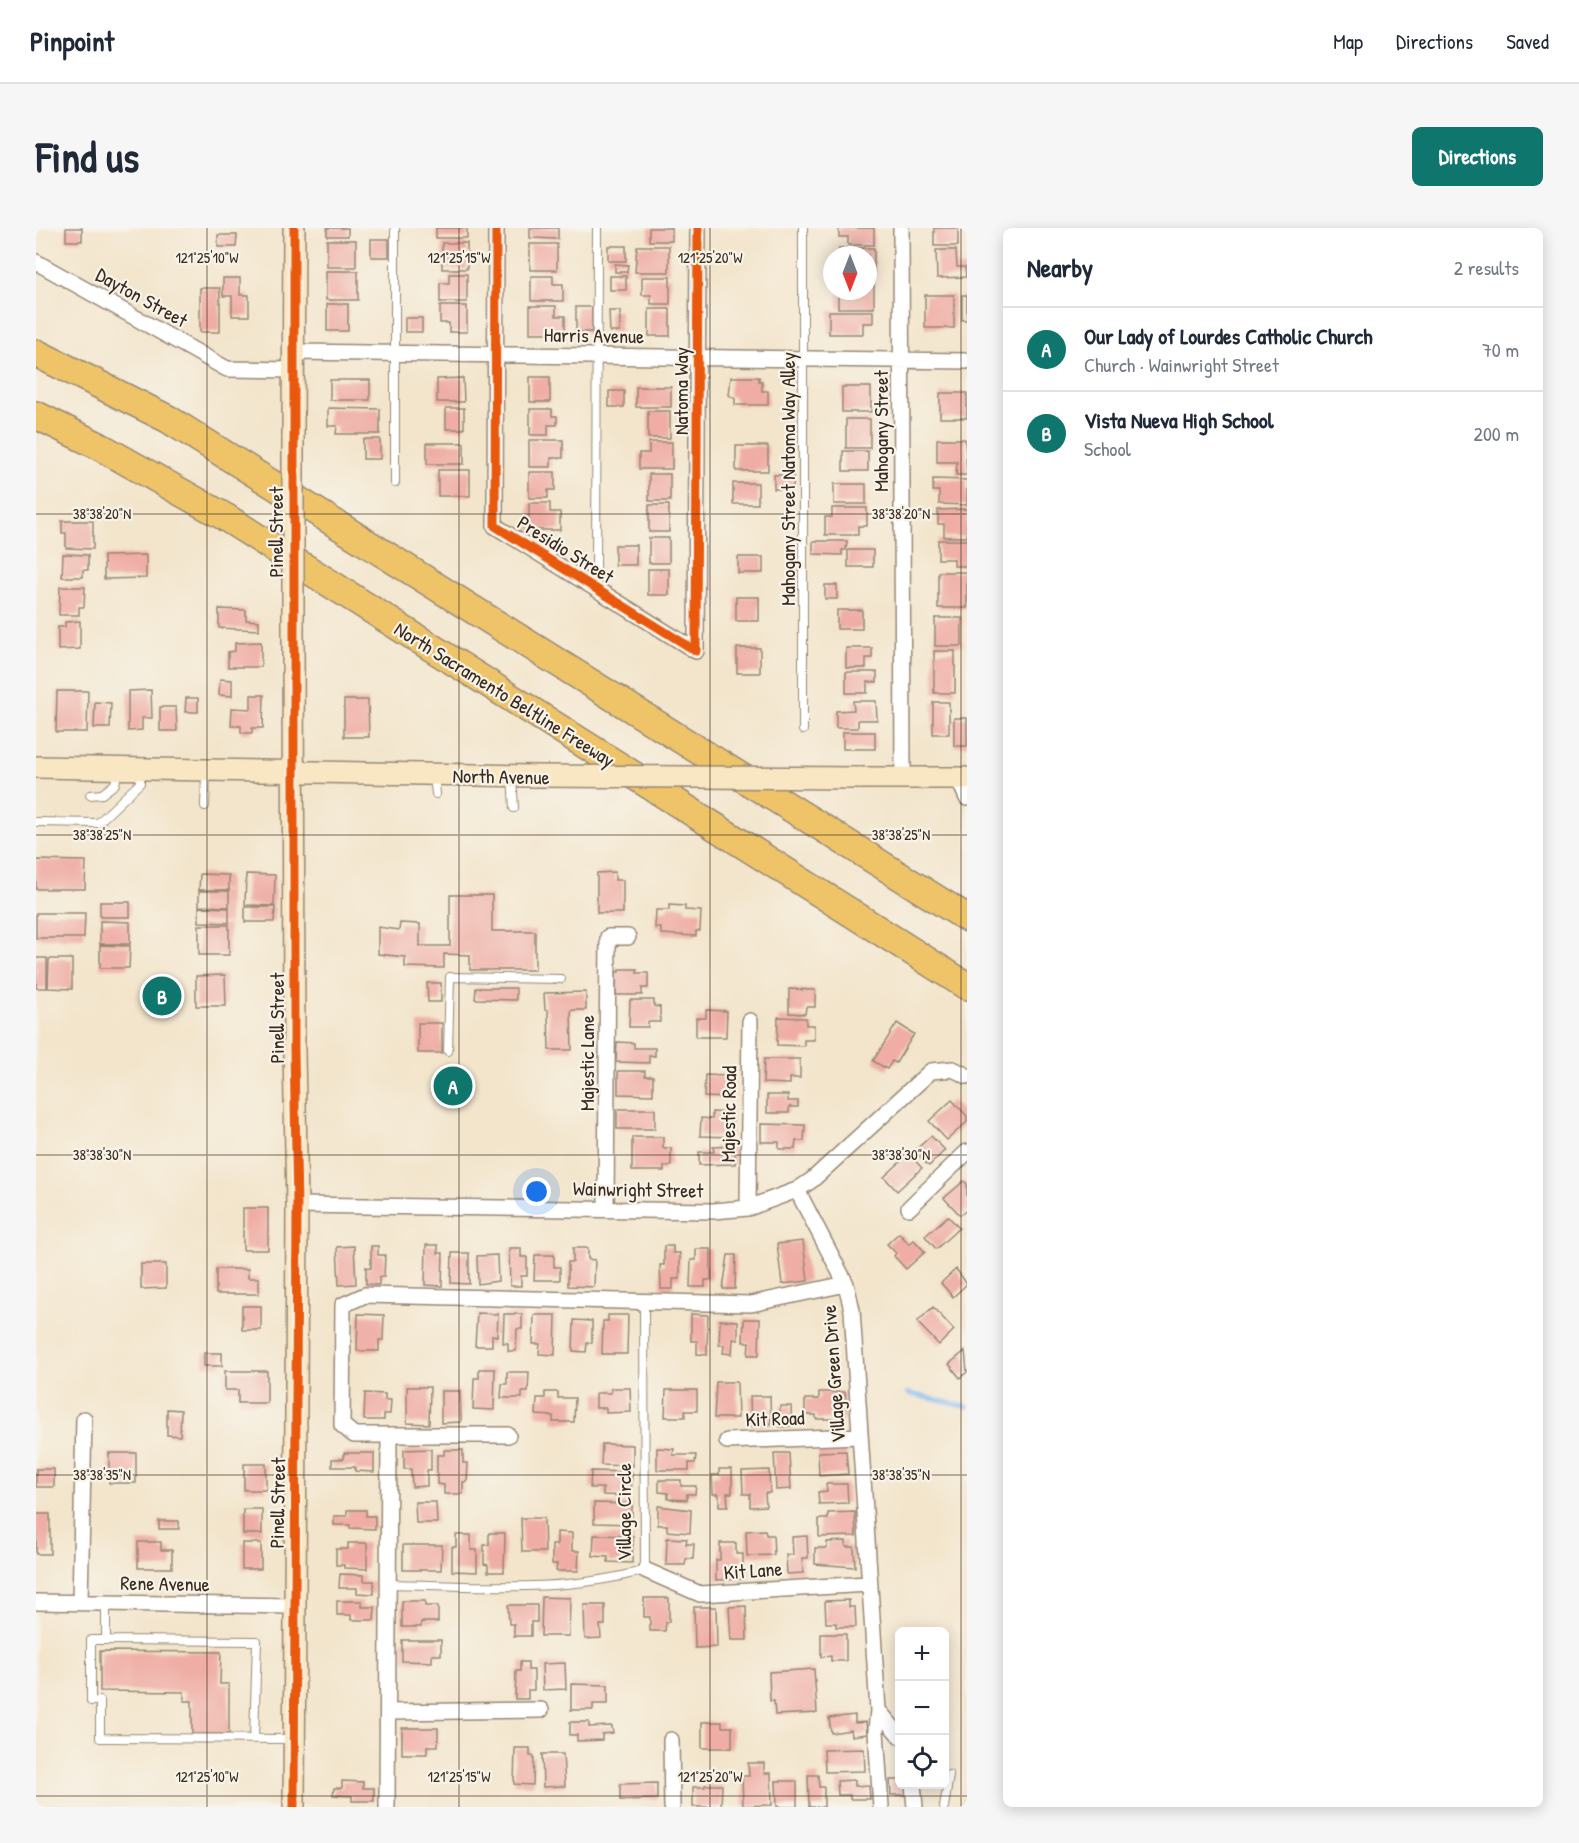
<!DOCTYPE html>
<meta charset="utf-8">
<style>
:root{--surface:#fff;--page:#f6f6f7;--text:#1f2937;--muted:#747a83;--line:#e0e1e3;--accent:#0f766e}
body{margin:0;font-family:"Patrick Hand",sans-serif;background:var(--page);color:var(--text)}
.controls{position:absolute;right:18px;bottom:18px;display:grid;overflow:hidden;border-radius:9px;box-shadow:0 3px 15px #0003}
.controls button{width:54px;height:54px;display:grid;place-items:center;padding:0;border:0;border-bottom:2px solid var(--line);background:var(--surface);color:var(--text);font:30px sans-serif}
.compass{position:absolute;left:787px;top:18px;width:54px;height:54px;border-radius:50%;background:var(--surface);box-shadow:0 3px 15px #0003;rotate:180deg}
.you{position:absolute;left:501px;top:964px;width:21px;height:21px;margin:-15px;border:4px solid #fff;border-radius:50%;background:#1a73e8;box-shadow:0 0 0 9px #1a73e833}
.badge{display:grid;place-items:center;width:39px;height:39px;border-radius:50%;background:var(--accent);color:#fff;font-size:20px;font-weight:700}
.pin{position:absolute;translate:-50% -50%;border:3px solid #fff;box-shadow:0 2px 6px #0006}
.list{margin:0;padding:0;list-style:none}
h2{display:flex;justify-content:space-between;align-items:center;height:78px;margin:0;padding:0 24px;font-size:26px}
h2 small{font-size:20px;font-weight:400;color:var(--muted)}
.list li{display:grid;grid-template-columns:39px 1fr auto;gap:18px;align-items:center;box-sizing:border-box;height:84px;padding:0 24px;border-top:2px solid var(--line)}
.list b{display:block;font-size:22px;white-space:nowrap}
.list p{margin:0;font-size:20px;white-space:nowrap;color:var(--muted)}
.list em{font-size:20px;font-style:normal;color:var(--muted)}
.icon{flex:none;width:33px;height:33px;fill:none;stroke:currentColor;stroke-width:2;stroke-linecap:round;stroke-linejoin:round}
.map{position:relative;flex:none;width:931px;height:1579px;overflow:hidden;border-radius:9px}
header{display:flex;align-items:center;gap:36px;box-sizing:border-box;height:84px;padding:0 30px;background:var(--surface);border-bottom:2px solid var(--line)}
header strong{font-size:28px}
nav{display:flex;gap:33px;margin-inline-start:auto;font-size:21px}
.intro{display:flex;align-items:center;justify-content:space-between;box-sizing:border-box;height:144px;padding:0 36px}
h1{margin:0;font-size:42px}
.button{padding:15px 27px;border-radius:9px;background:var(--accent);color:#fff;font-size:21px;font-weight:700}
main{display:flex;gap:36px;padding:0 36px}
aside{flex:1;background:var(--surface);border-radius:9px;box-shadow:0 3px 15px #0003}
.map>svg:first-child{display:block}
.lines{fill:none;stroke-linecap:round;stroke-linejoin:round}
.stream{stroke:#83bcf4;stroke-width:4.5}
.building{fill:#efada5}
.lane-casing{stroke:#978875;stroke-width:10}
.street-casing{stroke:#978875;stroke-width:18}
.secondary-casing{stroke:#978875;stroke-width:24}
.highway-casing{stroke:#978875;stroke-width:30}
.lane{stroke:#fff;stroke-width:8}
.street{stroke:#fff;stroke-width:15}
.secondary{stroke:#f9e7c3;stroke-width:21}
.highway{stroke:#efc469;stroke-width:27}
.secondary-bridge-casing{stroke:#978875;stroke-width:24;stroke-linecap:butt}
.secondary-bridge{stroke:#f9e7c3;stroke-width:21}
.cycleway-casing{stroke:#f7f3e8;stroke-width:13}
.cycleway{stroke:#e8590c;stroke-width:9}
.ticks{fill:none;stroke:#3b2a1e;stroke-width:1.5;stroke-opacity:0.45}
.labels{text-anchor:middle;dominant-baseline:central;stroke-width:4.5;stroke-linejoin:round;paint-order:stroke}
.street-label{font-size:20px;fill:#3b2a1e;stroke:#f7f3e8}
.ticks-label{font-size:15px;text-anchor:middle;fill:#3b2a1e;stroke:#f7f3e8;stroke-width:4.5;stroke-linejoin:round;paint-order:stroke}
</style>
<header>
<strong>Pinpoint</strong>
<nav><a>Map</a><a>Directions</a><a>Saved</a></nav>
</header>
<div class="intro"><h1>Find us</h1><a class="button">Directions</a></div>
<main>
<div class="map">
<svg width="931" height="1579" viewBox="0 0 931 1579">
<rect width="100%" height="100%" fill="#f7f3e8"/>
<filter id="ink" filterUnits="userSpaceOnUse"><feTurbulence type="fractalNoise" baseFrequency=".0167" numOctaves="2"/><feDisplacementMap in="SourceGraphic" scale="12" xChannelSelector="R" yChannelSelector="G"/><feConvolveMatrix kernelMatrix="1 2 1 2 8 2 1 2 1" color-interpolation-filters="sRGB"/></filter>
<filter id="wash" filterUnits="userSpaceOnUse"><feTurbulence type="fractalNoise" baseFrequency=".008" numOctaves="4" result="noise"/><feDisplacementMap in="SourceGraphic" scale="24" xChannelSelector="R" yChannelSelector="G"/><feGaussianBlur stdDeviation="1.35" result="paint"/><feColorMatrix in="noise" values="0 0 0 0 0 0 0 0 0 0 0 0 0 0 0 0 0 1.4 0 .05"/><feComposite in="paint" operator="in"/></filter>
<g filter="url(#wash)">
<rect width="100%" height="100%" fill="#f3e5cc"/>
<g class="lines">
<path class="stream" d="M871,1165L931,1179"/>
</g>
<g id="blocks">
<path class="building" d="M30,0H46V13H30Z
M291,0H312V8H291Z
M400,0H431V10H400Z
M494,0H522V11L494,10Z
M613,0H636V13H613Z
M803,0H838V17H812V9H803Z
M898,0H922V18H898Z
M182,7H201L200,19H182Z
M335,11H353V29H335Z
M291,12H320V39H291Z
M406,15H431V41H406Z
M494,16H521V42H494Z
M572,18H590V33H572Z
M601,18H633V44H599Z
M803,20H838V48H832V27H803Z
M900,22H920L921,39H929L930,49L901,50Z
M579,36L592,37L591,44H579Z
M290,43H322V72H290Z
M413,46H431V74H404V55H413Z
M495,48H517V56H527V73H495Z
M574,48H590V62H574Z
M606,49H634V76H615V67H606Z
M187,50H204V67H213V88H196V68H187Z
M832,52H838V80H802V63H832Z
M164,60H184V104H164Z
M889,67H918V100H889Z
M926,67H931V92H926Z
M291,76H312V103H291Z
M404,78H431V104H413V95H404Z
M494,78H520V88H529V105H494Z
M540,79H556V104H540Z
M613,81H634V108H613Z
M573,83H584V104H574Z
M793,83H837V95H827V106H793Z
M369,90H386V104H369Z
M494,149H514V174H494Z
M695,149H723V153H726V163H732V177H699V171L693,167Z
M427,150L428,174H401V151Z
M294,152H334V172H294Z
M600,159H635V179H600Z
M806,159H835V184H806Z
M573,163H588V179H573Z
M904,165H931V190H904Z
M292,180L344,181V206H300L301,198H292Z
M410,180H428V201H410Z
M494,181H516V188H521V197H512V207H494Z
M612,183H634V210H612Z
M810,191H834V220H810Z
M327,211H344V231H327Z
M901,211H929L931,247H920L921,234H901Z
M493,212H527V230H515V239H493Z
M613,214H636V241H603V225H613Z
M391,215H428V236H391Z
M700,218H732V243H700Z
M807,223H832V243H807Z
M402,242H434V268H402Z
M493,244H519V262H512V270H493Z
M613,246H634V273H613Z
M738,247H757V261H738Z
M897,251L931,252V277L903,276V263H897Z
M697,255H722V276H697Z
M798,256H830V276H798Z
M493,275H514V284H524V302H493Z
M613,277H633V304H613Z
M796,280H831V298H822V307H789V289H796Z
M931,281V309H908V296H902V282Z
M26,293H57V321L30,320V305H26Z
M613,310H633V335H613Z
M902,312H931V338H918V331H902Z
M777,313H811L810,322H806V327L777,326Z
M579,317H600V337H579Z
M812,322H837V339H812Z
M27,326L52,327V342H47V349H26Z
M110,327V350L68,351V328Z
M702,329H727V345H702Z
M612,341H633V367H612Z
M902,344H931V380H902Z
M789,357H801V371H789Z
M24,359H49L48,379H43V387H23Z
M700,369H723V393H700Z
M183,381L210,382V392L223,393V402L183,400Z
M801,382H826V401H801Z
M899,390H926V418H899Z
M44,393V421L22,422V399H29V394Z
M225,414V439H192V424L199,423V415Z
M701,420H724V445H701Z
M810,420H836V430H830V440H810Z
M898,423H919V465H898Z
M810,444H841V454H831V465H810Z
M184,451L196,452V468L183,467Z
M115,462L116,490H106V502L92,503V463Z
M21,463H52L51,504H20Z
M215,467H228L227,500H216V505H205V498H195L196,480L215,481Z
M150,470H162V484H149Z
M308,472H332L333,509H308Z
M817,473H840L841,492H822V500H800V483L818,482Z
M59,474L75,475L74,500H58Z
M897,474H913V506H897Z
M124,479H140L141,503H124Z
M918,490H931V518H918Z
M807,504H839V521H807Z
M0,632L50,633L49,661H0Z
M579,644V652H587V685H561V645Z
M164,646L193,647V662H163Z
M210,646L239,647L238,678L209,677Z
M163,663H193V679L163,678Z
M414,667H456V703H499V742H434V727L408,726V740L369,739V729L342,726V699L363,702L364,695L384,696V718H414Z
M64,674H94V689H64Z
M633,677L649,678V682L665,683L664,703H660V708L625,706V700H619L620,682H633Z
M163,679L193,680V695L163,694Z
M209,679H239L238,694H209Z
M0,685H49L48,710H0Z
M64,693L94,694V716H64Z
M163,697H193V727H163Z
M64,717L94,718L93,740H64Z
M0,730H11V760H0Z
M13,731H36V761L12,760Z
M583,741H601V745H612V760H606V767H580V744H583Z
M189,747L190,778H160V748Z
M391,755H405V774H392Z
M440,760H480V772L439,771Z
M753,761L779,762V779H770L769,786L753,785Z
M550,764V782H535L536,822H513L512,782H509L508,765Z
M594,772H618V778L624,779V794H612V799H593Z
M670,782L691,783L690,809H660V790H670Z
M742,789L770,790V797H778V812H768V818L741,817Z
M382,795H406V825H382Z
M861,795L878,806L860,835L856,833L851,841L837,833Z
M581,814L598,815V820H619V828L613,827V835L580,834Z
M728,831H764V850H754V856L727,855Z
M582,843H609V848H617V867L582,866Z
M669,847L695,848L694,870L668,869Z
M731,867H752V873H762V879H753V885H731Z
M916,872L931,888V894L911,912L893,893Z
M581,881H619V901H581Z
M676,884L696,885V909L664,908L665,890L676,891Z
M725,896L769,897L768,913H760L759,921H743V914H725Z
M895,908L909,922L893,938L878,923Z
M596,909H627V920H635V938H628V943H596Z
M699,918V936L663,937V924H678L677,919Z
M873,926L886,940L861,963L848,949Z
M928,953L931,956V982L924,987L908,970Z
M207,980H232V1022H207Z
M912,988L923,1000L900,1021L889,1008Z
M863,1005L873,1016L878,1012L889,1024L870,1041L858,1028L860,1025L851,1016Z
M767,1013L772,1053L746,1056L741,1016Z
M390,1017H402V1025H407L406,1058L389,1057Z
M318,1018L320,1056L303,1057L301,1019Z
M335,1018H342V1027H349L348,1049H343V1057L330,1056V1039L335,1040Z
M628,1018H637V1025H644V1051H637V1061H625L624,1037H628Z
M473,1020H485V1029H491V1048H485V1058H474Z
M537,1020H552V1031L559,1032L558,1059L532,1058V1034H537Z
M660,1021H675V1052H669V1059H654L655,1032H660Z
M416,1025H433V1056L415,1055Z
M461,1027L462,1053L442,1056L441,1028Z
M499,1027H518V1039H524V1052H498Z
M692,1027H700L699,1061H687Z
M105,1036H130V1060L105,1061Z
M180,1041H212V1050H223V1066H180Z
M920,1041L931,1056L917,1069L905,1055Z
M206,1078H225V1102H206Z
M897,1079L918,1102L903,1117L881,1094Z
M441,1085L462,1086L461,1108L456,1107V1118H439Z
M322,1086L348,1087L347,1112H343V1123H321Z
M468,1086H486V1101H481L480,1123H472V1115H467Z
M655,1086L672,1087L671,1127L661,1126V1113H655Z
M498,1087H520L519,1127L503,1126L504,1116H497Z
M572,1087H592L591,1126H566L567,1093H572Z
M708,1091H724L723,1127H712L713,1114H707Z
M538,1092L556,1093V1115H551L550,1124L537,1123Z
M684,1092L702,1093V1112L697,1111L696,1126L687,1125L688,1117H683Z
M929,1123L931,1144L924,1150L913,1136Z
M168,1125H186V1138H168Z
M443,1141H459L458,1182L437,1181L438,1150H443Z
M189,1143H231V1175H202V1162H189Z
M471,1144H493L492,1164H486V1170H465L466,1156H471Z
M680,1154H701L702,1190H678Z
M371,1159H394L393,1196L371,1195Z
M575,1160H594L595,1184L570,1185V1180H560V1165H575Z
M630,1162H661V1183H649V1189H629Z
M405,1163H424L425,1194L405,1195Z
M509,1164H522V1170H539L538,1194H517V1188L500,1187L501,1170H509Z
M783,1164H809V1191H780V1187H769V1171H783Z
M329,1165L349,1166V1172H355L354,1186H348V1192H328Z
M714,1168H734L735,1197L715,1198Z
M744,1178H755L756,1198L744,1199Z
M131,1181L145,1182L144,1208L131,1207Z
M566,1216L597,1217V1238L565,1237Z
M621,1220L638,1221L637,1227H660L659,1235H653V1242H621Z
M395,1221V1242H391V1258L376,1259L375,1241H368V1222Z
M408,1222H427V1235H432L431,1254H427V1266H408V1257L401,1256V1227H408Z
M810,1223L812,1246L783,1248L782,1224Z
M73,1225H100V1255H73Z
M308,1225H338V1244L319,1243V1239H296V1231H308Z
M738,1225H753L755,1261L740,1262Z
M208,1236H230V1262H208Z
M0,1241H18V1259H0Z
M683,1241H696V1265H691L692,1278H683V1266H677L676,1247H683Z
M733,1242L734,1265H729L730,1278L714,1279V1266H707L706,1243Z
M555,1243L596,1244L595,1268L567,1267V1260H554Z
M623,1252H645V1258H660L659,1266H651V1272L632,1271V1265L623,1264Z
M790,1256H811L812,1275L783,1276L782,1264L791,1263Z
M379,1274H400L401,1295H380Z
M558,1275L596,1276V1296L558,1295Z
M622,1278L655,1282L654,1305L631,1303V1297H622Z
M207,1281H226V1306H207Z
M311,1282H330V1288H339V1301L314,1300V1297H298V1288H311Z
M819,1284L820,1308L783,1309V1291H792V1285Z
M0,1286H14V1326H0Z
M485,1290H508L509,1324H486Z
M123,1293H143V1301H123Z
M729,1302L730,1307H737L738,1327L711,1328L710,1303Z
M521,1304L536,1305V1323H543L542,1343H520L521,1336H516V1317H521Z
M453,1305H469L468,1344H452V1337L448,1336V1317H453Z
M420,1307H435V1322H441V1344L416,1343V1319H420Z
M558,1307L597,1308L596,1335L572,1334V1329L557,1328Z
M771,1308L772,1330H766L767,1345L751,1346L750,1327H757L756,1309Z
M631,1310L651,1311L650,1316H658L657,1331H650L649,1337H630Z
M810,1313V1319H818L819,1339L779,1336V1320H791V1314Z
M102,1314H125V1322H136V1340H102Z
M206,1315H225V1341H206Z
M312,1315H331V1341L308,1340V1337H300V1321H312Z
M684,1315H700V1326H707V1351L680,1352V1332H684Z
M367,1317H406L405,1342H367Z
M304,1346L328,1347V1353H338V1366L321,1365V1360H303Z
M506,1369L534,1370L533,1408H505Z
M608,1370H633V1394H630L629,1403H614V1389H608Z
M813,1372V1379H819L820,1399H800V1395H790L789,1373Z
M301,1373H326V1379H339L338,1392H315V1387H301Z
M366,1373H389V1378H402V1394H385V1399H366Z
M472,1377H501V1394H495V1408H478V1396H473Z
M548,1377H569V1397H564L565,1410L549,1411Z
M710,1378L711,1412H695L693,1379Z
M658,1379H680L681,1419L659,1420Z
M785,1406H810V1433H795V1428L785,1429Z
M366,1412H405V1427H396V1434L366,1433Z
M64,1423L185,1424L184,1456H193V1506H156V1473H148V1464L64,1463Z
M484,1434H492V1442H498V1462H492V1471H479L480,1443H484Z
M529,1435L530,1461L507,1462L506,1436Z
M778,1441L781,1485L739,1487L738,1473H734L733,1444Z
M535,1456L572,1457V1476H557V1482H535Z
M819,1487V1495L830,1494L831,1506L816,1508L815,1502L795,1505L793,1490Z
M534,1494H553V1499L576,1498L577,1505L566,1506V1512L541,1513V1507H534Z
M666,1494H686V1499H696V1520H666Z
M366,1500H402V1518H391V1526H366Z
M479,1520H494V1528H498L497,1557L478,1556Z
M828,1521L829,1543L789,1544L788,1522Z
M506,1526H527L529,1558L507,1559Z
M712,1535H728V1545H735L736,1577L707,1578L706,1548H713Z
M772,1547H782L783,1559H788V1579H773Z
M819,1552V1558L833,1557L834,1571H814V1567H802L801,1553Z
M854,1552H864V1556H871L872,1567H855Z
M306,1553L327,1554V1560H338V1573H316V1568L297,1567L298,1560H306Z
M740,1553H761V1579H741Z
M621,1555V1571L584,1572V1556Z
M669,1557H686L685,1579H657V1559H669Z"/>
</g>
</g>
<g filter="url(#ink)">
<use href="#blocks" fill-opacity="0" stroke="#978875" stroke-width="1.5"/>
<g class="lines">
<g class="lane-casing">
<path id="lane" d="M767,0V502
M359,255V0
M560,361L561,0
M476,548L478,580
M398,549L400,566
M54,567L66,566L79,556L82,541
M169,578L170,544
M0,594L62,595L104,555V542
M412,823L414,749L525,751
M351,1356C436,1357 527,1366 609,1342L608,1075
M70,1375V1412H55V1473H64V1510L256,1511
M70,1412L221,1413L218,1511
M908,1579L913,1547"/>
</g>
<g class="street-casing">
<path id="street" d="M460,0L459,298L660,423L662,0
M865,0L867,550
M0,34L191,141L257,142
M257,124L931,133
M922,550L931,570
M761,962L810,1056L816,1082L842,1482L840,1503L845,1579
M261,977L677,983L712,980L761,962L776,952L895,843L917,841L931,848
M712,980L714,793
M873,980L931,924
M570,981L572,709H592
M472,1207H318L306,1197L307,1077L329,1067L715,1076L810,1056
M691,1213L823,1208
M609,1342L664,1366L832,1356
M0,1374L258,1378
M44,1374L48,1191
M842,1482L864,1508
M352,1484L505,1482
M635,1512L636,1579
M877,1556L879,1579
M351,1579L353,1207"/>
</g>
<g class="secondary-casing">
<path id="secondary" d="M257,211L258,0
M257,394L258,823L261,977L258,1579
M0,539L498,548
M823,550H931"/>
</g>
<g class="highway-casing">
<path id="highway" d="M0,125L132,191L931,690
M0,187L63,218L189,289L931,758"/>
</g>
<use href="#lane" class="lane"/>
<use href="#street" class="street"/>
<use href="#secondary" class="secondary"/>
<use href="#highway" class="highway"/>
<g class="secondary-bridge-casing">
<path id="secondary-bridge" d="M257,211V394
M498,548L823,550"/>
</g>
<use href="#secondary-bridge" class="secondary-bridge"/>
<g class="cycleway-casing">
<path id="cycleway" d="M460,0L459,298L660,423L662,0
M258,1579L261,977L258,823V0"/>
</g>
<use href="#cycleway" class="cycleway"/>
</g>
</g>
<path class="ticks" d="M171,0V1579M423,0V1579M674,0V1579M925,0V1579M0,286H931M0,607H931M0,927H931M0,1247H931M0,1568H931"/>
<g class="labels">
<g class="street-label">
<text transform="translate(106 69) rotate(29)">Dayton Street</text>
<text transform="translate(558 107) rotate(1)">Harris Avenue</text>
<text transform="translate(644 163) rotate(-90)">Natoma Way</text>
<text transform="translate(844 203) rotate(-90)">Mahogany Street</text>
<text transform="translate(751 251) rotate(-90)">Mahogany Street Natoma Way Alley</text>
<text transform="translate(239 304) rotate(-90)">Pinell Street</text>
<text transform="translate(530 321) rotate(32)">Presidio Street</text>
<text transform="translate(469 466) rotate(32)">North Sacramento Beltline Freeway</text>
<text transform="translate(465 548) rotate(1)">North Avenue</text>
<text transform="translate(240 790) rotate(-90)">Pinell Street</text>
<text transform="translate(550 835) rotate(-90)">Majestic Lane</text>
<text transform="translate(692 886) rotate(-89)">Majestic Road</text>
<text transform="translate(602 961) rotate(1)">Wainwright Street</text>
<text transform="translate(797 1146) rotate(-94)">Village Green Drive</text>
<text transform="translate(739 1190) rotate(-2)">Kit Road</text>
<text transform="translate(241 1275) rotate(-89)">Pinell Street</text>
<text transform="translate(587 1284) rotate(-90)">Village Circle</text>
<text transform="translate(717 1342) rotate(-4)">Kit Lane</text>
<text transform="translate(129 1355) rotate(1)">Rene Avenue</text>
</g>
</g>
<g class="ticks-label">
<text x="171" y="35">121°25'10"W</text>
<text x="423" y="35">121°25'15"W</text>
<text x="674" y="35">121°25'20"W</text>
<text x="865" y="291">38°38'20"N</text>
<text x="66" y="291">38°38'20"N</text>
<text x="865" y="612">38°38'25"N</text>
<text x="66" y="612">38°38'25"N</text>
<text x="865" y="932">38°38'30"N</text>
<text x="66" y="932">38°38'30"N</text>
<text x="865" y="1252">38°38'35"N</text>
<text x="66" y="1252">38°38'35"N</text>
<text x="171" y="1554">121°25'10"W</text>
<text x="423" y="1554">121°25'15"W</text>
<text x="674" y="1554">121°25'20"W</text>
</g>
</svg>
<div class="controls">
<button>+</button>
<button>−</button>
<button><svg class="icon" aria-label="locate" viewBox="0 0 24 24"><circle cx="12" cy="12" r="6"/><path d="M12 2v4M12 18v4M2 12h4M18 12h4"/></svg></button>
</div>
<svg class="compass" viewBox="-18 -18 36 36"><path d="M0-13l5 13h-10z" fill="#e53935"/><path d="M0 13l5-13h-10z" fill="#747a83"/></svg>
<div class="you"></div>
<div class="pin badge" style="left:417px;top:858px">A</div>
<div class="pin badge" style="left:126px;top:768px">B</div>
</div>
<aside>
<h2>Nearby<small>2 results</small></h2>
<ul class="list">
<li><span class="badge">A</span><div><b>Our Lady of Lourdes Catholic Church</b><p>Church · Wainwright Street</p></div><em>70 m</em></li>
<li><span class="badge">B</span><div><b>Vista Nueva High School</b><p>School</p></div><em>200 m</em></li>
</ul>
</aside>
</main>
